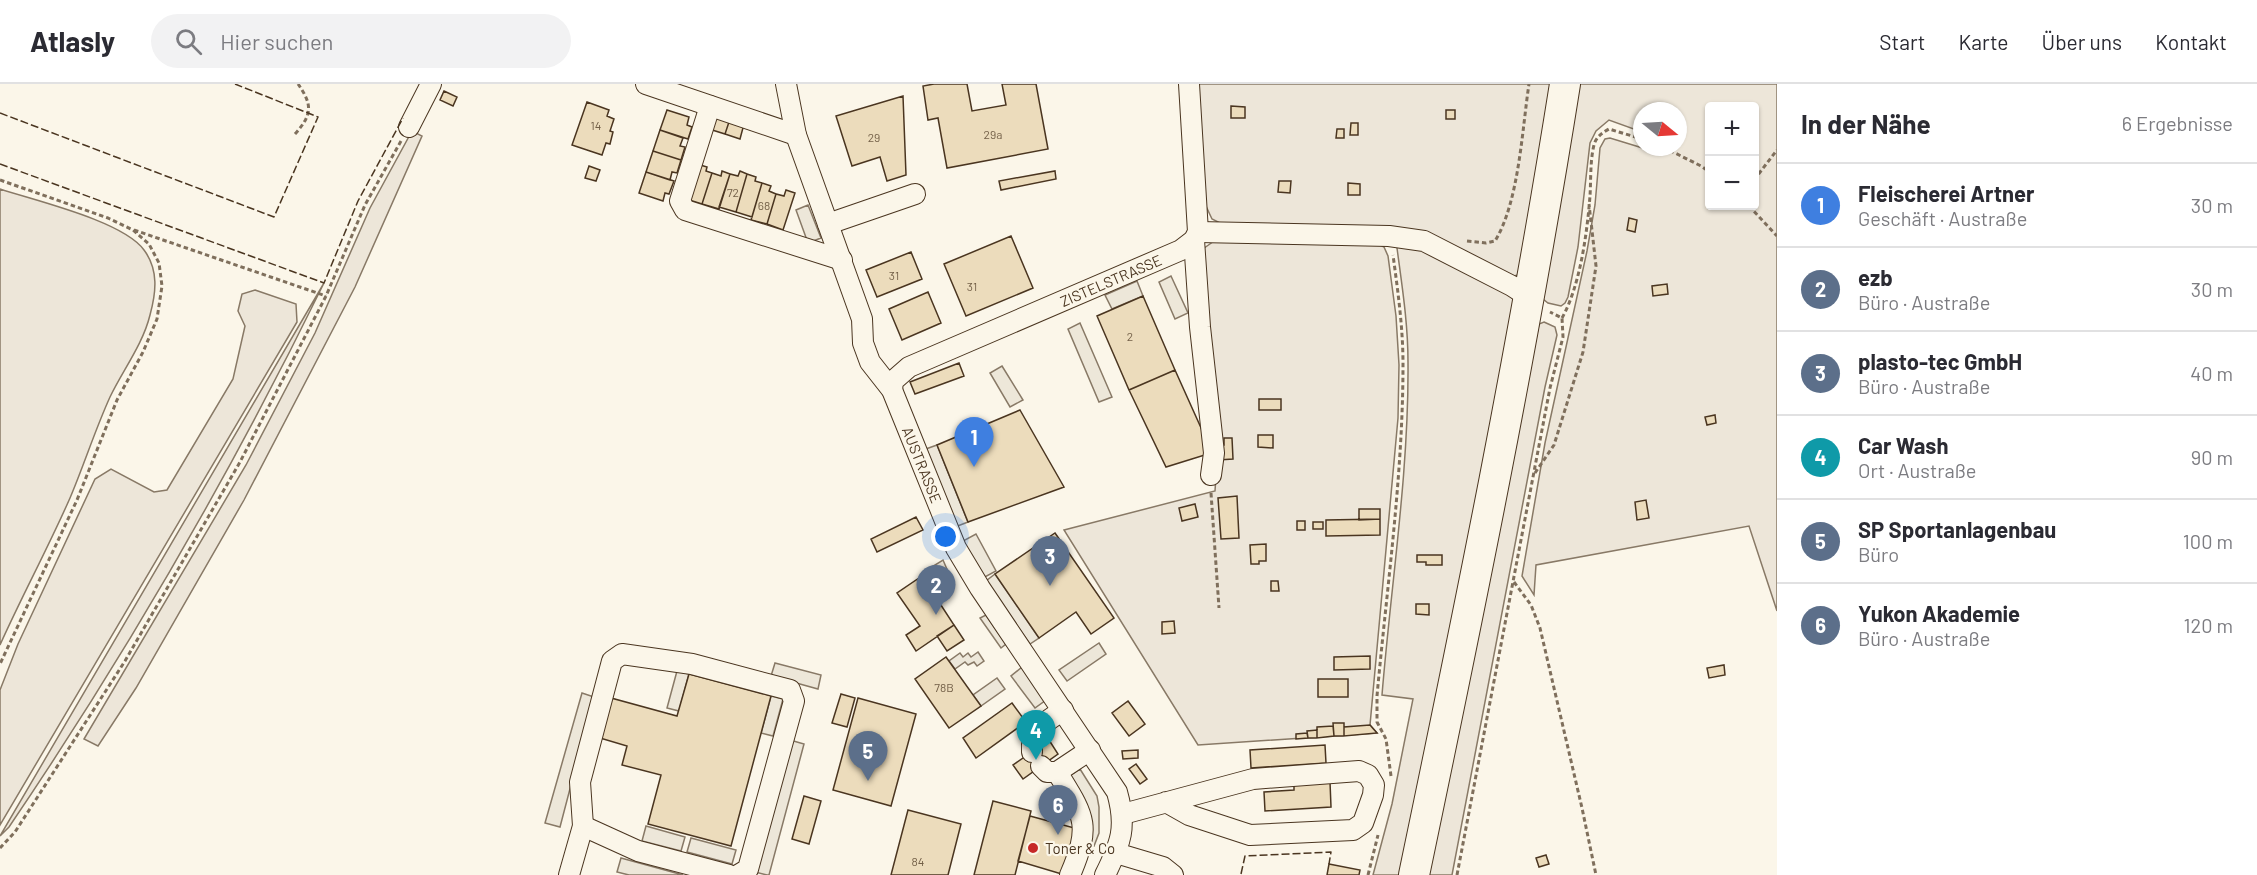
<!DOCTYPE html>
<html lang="de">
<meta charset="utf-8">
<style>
:root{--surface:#fff;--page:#f2f2f3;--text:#2b2b33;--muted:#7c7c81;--line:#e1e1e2;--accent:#1a73e8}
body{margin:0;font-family:Barlow,sans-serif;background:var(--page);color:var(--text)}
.controls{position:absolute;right:18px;top:18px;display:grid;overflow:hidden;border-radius:6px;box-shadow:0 2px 4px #0004}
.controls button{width:54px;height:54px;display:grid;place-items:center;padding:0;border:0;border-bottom:2px solid var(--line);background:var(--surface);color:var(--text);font:30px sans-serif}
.compass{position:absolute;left:1633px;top:18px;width:54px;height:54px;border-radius:50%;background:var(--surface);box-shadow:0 2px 4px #0004;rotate:108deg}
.you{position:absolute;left:946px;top:453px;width:21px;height:21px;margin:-15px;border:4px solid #fff;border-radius:50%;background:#1a73e8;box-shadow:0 0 0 9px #1a73e833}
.badge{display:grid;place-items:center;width:39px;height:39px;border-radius:50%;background:var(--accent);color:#fff;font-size:20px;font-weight:700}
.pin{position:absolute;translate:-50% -50px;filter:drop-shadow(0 2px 3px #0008)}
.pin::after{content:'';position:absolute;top:32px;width:21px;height:18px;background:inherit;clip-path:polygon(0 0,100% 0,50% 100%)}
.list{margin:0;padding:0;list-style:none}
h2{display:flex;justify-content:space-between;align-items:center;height:78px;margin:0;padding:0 24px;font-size:26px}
h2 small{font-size:20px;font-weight:400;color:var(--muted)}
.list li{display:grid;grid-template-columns:39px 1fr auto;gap:18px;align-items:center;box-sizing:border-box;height:84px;padding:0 24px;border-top:2px solid var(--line)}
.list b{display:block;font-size:22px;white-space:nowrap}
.list p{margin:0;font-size:20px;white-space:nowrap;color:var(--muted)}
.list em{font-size:20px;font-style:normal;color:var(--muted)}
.icon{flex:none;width:33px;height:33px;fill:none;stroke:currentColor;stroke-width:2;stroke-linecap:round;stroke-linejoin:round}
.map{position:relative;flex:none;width:1777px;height:791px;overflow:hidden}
header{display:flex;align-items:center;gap:36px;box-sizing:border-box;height:84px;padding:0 30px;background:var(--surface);border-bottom:2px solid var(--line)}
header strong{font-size:28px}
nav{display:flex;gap:33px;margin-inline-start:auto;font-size:21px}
.search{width:420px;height:54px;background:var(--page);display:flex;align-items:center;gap:15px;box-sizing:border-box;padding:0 21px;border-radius:33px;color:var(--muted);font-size:22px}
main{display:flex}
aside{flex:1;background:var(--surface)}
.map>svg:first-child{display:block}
.green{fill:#ede6d9;stroke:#887966;stroke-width:1.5;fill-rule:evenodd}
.parking{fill:#ede7d9;stroke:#887966;stroke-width:1.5}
.building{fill:#ecdcbc;stroke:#4a3520;stroke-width:1.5}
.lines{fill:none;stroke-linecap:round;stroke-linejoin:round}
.minor-casing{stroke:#4a3520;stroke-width:22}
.highway-casing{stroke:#4a3520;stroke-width:32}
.path{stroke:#7f6f5c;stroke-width:3;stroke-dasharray:4.5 3;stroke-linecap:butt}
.minor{stroke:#fbf6e9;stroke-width:20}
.highway{stroke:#fbf6e9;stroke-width:30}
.fence{stroke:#4a3520;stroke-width:1.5;stroke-dasharray:8 3;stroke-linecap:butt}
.poi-dot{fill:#c62828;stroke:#fbf6e9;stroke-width:2}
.labels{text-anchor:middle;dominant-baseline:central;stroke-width:4.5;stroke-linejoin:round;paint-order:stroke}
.number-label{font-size:12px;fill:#725f47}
.street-label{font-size:15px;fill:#4a3520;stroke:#fbf6e9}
.poi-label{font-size:15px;fill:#4a3520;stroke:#fbf6e9;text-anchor:start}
</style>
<header>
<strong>Atlasly</strong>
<div class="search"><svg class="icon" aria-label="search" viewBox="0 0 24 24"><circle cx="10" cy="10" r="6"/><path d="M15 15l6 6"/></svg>Hier suchen</div>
<nav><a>Start</a><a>Karte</a><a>Über uns</a><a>Kontakt</a></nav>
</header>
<main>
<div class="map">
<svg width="1777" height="791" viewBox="0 0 1777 791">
<rect width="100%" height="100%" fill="#fbf6e9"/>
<path class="green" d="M1198,0H1553L1518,191L1514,192L1446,162L1226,142L1212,135L1205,120Z
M1577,0H1777V527L1749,442L1536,481L1534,511L1522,492L1545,359L1587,167L1595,121L1600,64L1605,55L1610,54L1659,69L1661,63H1678V27H1642V48L1609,36L1596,47L1590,59L1578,163L1568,213L1565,219L1561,222L1548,219L1543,215ZM1710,22H1754V122H1710Z
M412,47L422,52L355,203L244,416L136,604L98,662L84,655L246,381L315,249L370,124Z
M0,105C36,117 123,137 144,166C159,186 156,209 150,231C143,260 123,286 110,313C95,346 84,381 70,414C48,464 22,512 0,561Z
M1217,155L1375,158L1384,163L1388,172L1396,232L1399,281L1398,334L1370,641L1377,649L1198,661L1064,446L1215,407L1217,377L1200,167Z
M1402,160H1409L1506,207L1513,215L1516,223L1400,791H1373L1392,720L1413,615L1382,611C1391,500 1409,389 1408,278C1408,239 1402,202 1397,164Z
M324,199C232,387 127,569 9,743L0,752Z
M255,206L296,220L297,238L0,741V606L18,560L95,395L111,385L154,408L167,406L233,295L245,242L238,227L242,210Z
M1544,238L1555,243L1557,251L1545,303L1452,791H1427L1539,240Z"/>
<path class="parking" d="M808,121L821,154L808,159L796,126Z
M1171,192L1188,229L1175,235L1159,198Z
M1137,197L1143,212L1112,225L1105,211Z
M1080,239L1112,313L1099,318L1068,245Z
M1002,282L1023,316L1010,323L990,289Z
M937,361L968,438L955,443L923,366Z
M976,450L996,487L983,494L963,457Z
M943,476L949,490L930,501L922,489Z
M995,490L1039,554L1030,560L986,497Z
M986,531L1006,560L1001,564L980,534Z
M1099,559L1106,570L1067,597L1059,586Z
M978,568L984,577L977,582L974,578L968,581L965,578L955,585L949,577L960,569L963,573L968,569L971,573Z
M775,579L821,591L818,605L771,592Z
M1022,583L1046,616L1035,624L1011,592Z
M677,587L689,590L679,627L667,624Z
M997,594L1005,605L981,622L973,611Z
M582,609L594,613L560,743L545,739Z
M771,612L783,615L773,652L761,649Z
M790,656L804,660L769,791H767L755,788Z
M1080,685L1097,712L1099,723V749L1094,762L1085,759L1069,692Z
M646,742L685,753L681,767L642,757Z
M691,754L736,766L732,780L687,768Z
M621,774L683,791H629L617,788Z"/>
<path class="building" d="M934,0H967L972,27L1006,21L1002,0H1036L1048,65L947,84L938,34L928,36L923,2Z
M444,7L457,13L453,22L440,16Z
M903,12L906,91L887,97L880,73L852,82L836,32Z
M587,18L609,26L607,32L614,35L610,47L613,48L610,60L606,59L602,71L572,61Z
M1231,22L1245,23V34H1231Z
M667,26L689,33L687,41L692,43L688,55L660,46Z
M1446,26H1455V35H1446Z
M714,30L730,35L725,50L709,45Z
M730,35L744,40L740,55L725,50Z
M1351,39H1358V51H1350Z
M1337,45H1344V54H1336Z
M660,46L683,54L680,62L685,63L681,76L653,67Z
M653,67L681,76L677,89L672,88L670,96L646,88Z
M697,80L707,83L706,87L712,89L702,120L686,115Z
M589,82L600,86L596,97L585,94Z
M722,87L730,90L719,125L702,120L712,89L721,92Z
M740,87L747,90L736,128L719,123L730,90L738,92Z
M1055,87L1056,95L1001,106L999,97Z
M646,88L674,97L669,110L665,109L663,117L639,109Z
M747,90L756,93L755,97L762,99L752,133L736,128Z
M1279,97H1291L1290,109L1278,108Z
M762,99L771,102L769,107L776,110L767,140L751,136Z
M1348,99L1360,100V111H1348Z
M786,106L795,109L783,146L767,140L776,110L784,112Z
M1629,134L1637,136L1635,148L1627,146Z
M1011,152L1033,204L966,232L944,180Z
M911,168L922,195L877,213L866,186Z
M1667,200L1668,210L1653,212L1652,202Z
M928,208L941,239L902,256L889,225Z
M1143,212L1175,286L1129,306L1097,232Z
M959,279L964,292L915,310L910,298Z
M1175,286L1206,355L1208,370L1166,383L1129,306Z
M1259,315H1281V326H1259Z
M1020,326L1064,403L968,438L937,361Z
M1715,331L1716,339L1707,341L1705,333Z
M1258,351H1273V364L1258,363Z
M1224,354H1232L1233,375L1218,376L1217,361H1224Z
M1237,412L1239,454L1221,455L1218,414Z
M1646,416L1649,434L1637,436L1635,418Z
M1195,420L1198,433L1182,437L1179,424Z
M1359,425H1380V435L1359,436Z
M916,433L923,446L877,468L871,455Z
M1380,435V451L1326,452V436Z
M1297,437H1305V446H1297Z
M1313,438H1323V445H1313Z
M1055,449L1114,534L1091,550L1076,528L1039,554L995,490Z
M1266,460V477H1259V480H1251L1250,461Z
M1417,471H1442V481H1426V478H1417Z
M922,492L954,541L916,567L906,551L920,542L897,509Z
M1271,497H1278L1279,507H1271Z
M1416,520H1429V531L1416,530Z
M1174,537L1175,549L1162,550V538Z
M954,541L964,556L947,567L937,552Z
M1370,572V585L1334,586V573Z
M946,573L981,622L949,644L915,595Z
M1724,581L1725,591L1709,594L1707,584Z
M689,590L771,612L731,762L648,740L661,691L622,681L627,662L600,654L611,614L677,632Z
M1318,595H1348V613H1318Z
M841,610L855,614L847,643L832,639Z
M858,614L916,630L891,722L833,706Z
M1128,617L1145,640L1129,652L1112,629Z
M1012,619L1026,638L976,674L963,654Z
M1333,639H1344V652H1334Z
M1370,641L1377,649L1344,652V643Z
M1333,642L1334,652L1317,654V643Z
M1317,646V654H1308L1307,647Z
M1307,649L1308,654L1296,655V650Z
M1049,656L1058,670L1023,695L1013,681Z
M1325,661L1326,679L1251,684L1250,666Z
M1138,666V674L1123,675L1122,667Z
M1136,680L1147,695L1140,700L1129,685Z
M1330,698L1331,723L1265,727L1264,708L1294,706V700Z
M804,712L821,717L809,760L792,755Z
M993,717L1031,727L1015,791H974Z
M908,726L961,740L948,791H891Z
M1030,732L1078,745L1065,791L1018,777Z
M1546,771L1549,780L1539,783L1536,774Z
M1329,780L1360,786L1359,791H1327Z"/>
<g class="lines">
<g class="minor-casing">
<g id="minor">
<path d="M646,0L796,51"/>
<path id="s1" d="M786,0L796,51L862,235L863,259L870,278L892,306L956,464L980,504L1117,708C1127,743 1121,759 1105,791"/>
<path d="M710,22L680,117L685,126L842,176"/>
<path d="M409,43L431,0"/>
<path d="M828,140L915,110"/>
<path d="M1198,148L1389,152L1424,157L1512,202L1529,213"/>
<path d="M1194,156L1200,243L1214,369L1211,391"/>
<path id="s2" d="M892,306L893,297L909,283L1181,166L1194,156L1198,148L1189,0"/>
<path d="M1032,668C1030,645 1046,638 1063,626"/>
<path d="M1041,682L1047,688H1057L1090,666"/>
<path d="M1057,688C1084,732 1092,740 1070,791"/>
<path d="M1123,730L1253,695L1359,687L1368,691L1374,701L1373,711L1363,739L1353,746L1250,751L1189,731L1166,718"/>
<path d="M583,742L638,767L729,791"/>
<path d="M1116,769L1163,783L1173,791"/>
<path d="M569,791L583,742L580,698L612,577L622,570L692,580L790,606L794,617L748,785L738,791"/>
</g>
</g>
<g class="highway-casing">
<path id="highway" d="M1414,791C1469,528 1523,265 1565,0"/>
</g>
<path class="path" d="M295,50C312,31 313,21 298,0
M1663,63L1701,82L1710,88
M0,96L108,134L133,146L149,160L159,179L162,202L157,235L143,268L117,316L77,416L0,580
M1754,96L1777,66
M1749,122L1777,152
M134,146L326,212
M1467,157L1486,159L1495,157C1519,118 1522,46 1529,0
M1562,234C1580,202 1587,150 1590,112C1591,96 1590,77 1594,61C1596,53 1602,49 1609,45L1642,55
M1535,389L1554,361L1583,268L1596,182L1589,120
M1211,409L1219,524
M1514,498L1531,521L1540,544L1582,724L1596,791
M1391,692L1386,655L1377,638V612C1387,502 1403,391 1403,280C1403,244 1398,208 1393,171
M0,764L15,748L125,577L240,378L326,212L365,121L401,57
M1368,791L1378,751
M1457,791L1550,304L1563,253L1562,234L1550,228"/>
<use href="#minor" class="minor"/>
<use href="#highway" class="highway"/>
<path class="fence" d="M0,29L274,133L318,33L235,0
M0,80L324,199L358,117L403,34
M1241,790L1245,772L1331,768L1329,780"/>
</g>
<circle class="poi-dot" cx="1033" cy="764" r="6"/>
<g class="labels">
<g class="number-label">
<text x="596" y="41">14</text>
<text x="993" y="50">29a</text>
<text x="874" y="53">29</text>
<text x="733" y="108">72</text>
<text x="764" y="121">68</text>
<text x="894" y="191">31</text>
<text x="972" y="202">31</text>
<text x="1130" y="252">2</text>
<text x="944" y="603">78B</text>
<text x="918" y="777">84</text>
</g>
<g class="street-label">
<text stroke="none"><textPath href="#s2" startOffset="250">ZISTELSTRASSE</textPath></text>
<text stroke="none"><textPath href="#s1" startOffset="408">AUSTRASSE</textPath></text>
</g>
<g class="poi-label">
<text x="1045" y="764">Toner &amp; Co</text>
</g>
</g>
</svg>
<div class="controls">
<button>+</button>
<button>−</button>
</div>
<svg class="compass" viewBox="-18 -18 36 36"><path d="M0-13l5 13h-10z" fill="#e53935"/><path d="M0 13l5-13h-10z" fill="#7c7c81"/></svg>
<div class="you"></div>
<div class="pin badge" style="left:974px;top:383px;background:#3f7fe0">1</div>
<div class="pin badge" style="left:936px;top:531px;background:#5c6f8a">2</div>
<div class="pin badge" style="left:1050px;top:502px;background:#5c6f8a">3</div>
<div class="pin badge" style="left:1036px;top:676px;background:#0f9aa8">4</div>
<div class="pin badge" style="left:868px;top:697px;background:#5c6f8a">5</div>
<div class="pin badge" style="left:1058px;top:751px;background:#5c6f8a">6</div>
</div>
<aside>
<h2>In der Nähe<small>6 Ergebnisse</small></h2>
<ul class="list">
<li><span class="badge" style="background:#3f7fe0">1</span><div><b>Fleischerei Artner</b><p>Geschäft · Austraße</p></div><em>30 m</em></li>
<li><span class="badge" style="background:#5c6f8a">2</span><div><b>ezb</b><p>Büro · Austraße</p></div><em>30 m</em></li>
<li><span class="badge" style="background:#5c6f8a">3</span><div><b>plasto-tec GmbH</b><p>Büro · Austraße</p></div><em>40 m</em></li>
<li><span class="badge" style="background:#0f9aa8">4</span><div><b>Car Wash</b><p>Ort · Austraße</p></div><em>90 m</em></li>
<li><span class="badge" style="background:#5c6f8a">5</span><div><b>SP Sportanlagenbau</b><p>Büro</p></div><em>100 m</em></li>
<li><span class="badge" style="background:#5c6f8a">6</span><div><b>Yukon Akademie</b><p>Büro · Austraße</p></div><em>120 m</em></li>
</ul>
</aside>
</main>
